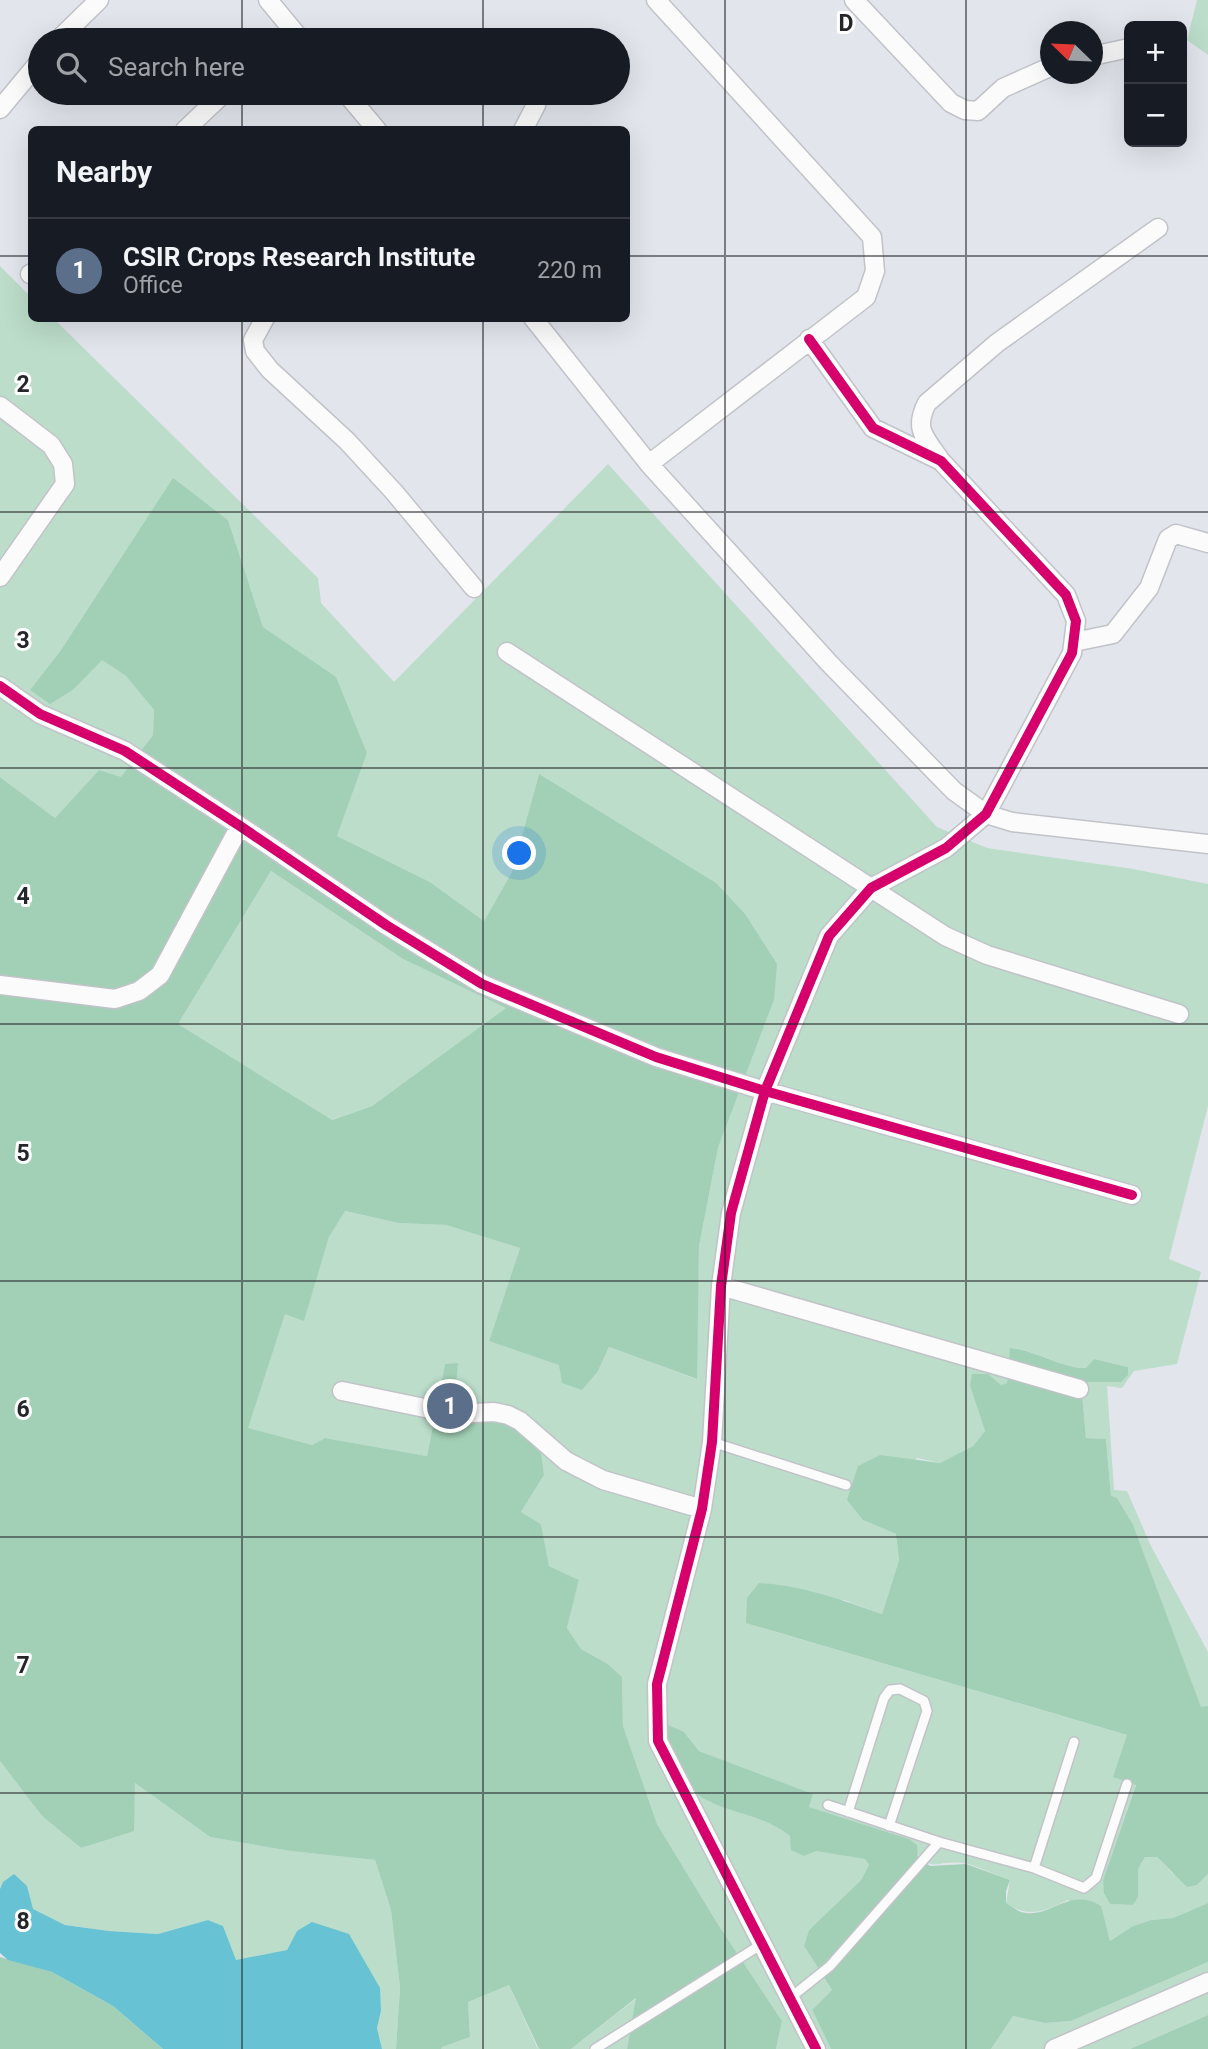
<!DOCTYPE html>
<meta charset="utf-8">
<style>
:root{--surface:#171b24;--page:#20242c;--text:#f1f3f6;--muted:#9ea1a6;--line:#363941;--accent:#66696e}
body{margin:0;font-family:Roboto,sans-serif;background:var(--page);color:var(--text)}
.controls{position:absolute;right:21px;top:21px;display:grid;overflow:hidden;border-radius:10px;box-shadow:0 7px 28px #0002}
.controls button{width:63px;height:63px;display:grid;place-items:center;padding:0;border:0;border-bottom:2px solid var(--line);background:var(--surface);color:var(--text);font:35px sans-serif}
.compass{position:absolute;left:1040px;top:21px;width:63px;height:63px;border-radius:50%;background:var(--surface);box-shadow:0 7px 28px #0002;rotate:293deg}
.you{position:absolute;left:520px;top:854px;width:24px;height:24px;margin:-18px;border:5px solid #fff;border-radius:50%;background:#1a73e8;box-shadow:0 0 0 10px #1a73e833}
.badge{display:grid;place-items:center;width:46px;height:46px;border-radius:50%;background:var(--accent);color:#fff;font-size:23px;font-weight:700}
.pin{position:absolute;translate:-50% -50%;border:4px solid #fff;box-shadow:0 2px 7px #0006}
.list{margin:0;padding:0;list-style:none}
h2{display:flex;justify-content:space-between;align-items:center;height:91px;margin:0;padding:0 28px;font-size:30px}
h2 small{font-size:23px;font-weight:400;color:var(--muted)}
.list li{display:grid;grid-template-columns:46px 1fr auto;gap:21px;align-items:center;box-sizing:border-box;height:105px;padding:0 28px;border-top:2px solid var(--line)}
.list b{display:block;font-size:26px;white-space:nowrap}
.list p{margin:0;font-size:23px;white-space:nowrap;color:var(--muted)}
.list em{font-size:23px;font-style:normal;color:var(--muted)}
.icon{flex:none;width:38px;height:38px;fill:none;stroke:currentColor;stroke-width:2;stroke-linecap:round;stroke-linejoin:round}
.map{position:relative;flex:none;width:1208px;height:2049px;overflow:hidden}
.search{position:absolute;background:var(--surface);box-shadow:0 7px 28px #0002;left:28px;top:28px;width:602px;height:77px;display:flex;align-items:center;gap:18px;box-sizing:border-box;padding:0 24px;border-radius:38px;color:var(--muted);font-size:26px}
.panel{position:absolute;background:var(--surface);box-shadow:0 7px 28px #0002;left:28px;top:126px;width:602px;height:196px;border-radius:10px}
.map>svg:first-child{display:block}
.green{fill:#bcddca}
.forest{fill:#a2d0b6;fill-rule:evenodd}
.water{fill:#67c3d3}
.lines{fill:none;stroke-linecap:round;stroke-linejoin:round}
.lane-casing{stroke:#c1c3c8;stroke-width:12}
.street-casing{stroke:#c1c3c8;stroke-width:21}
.lane{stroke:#fbfbfc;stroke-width:9}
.street{stroke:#fbfbfc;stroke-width:18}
.cycleway-casing{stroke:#fff;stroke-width:15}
.cycleway{stroke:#d6006c;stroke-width:10}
.grid{fill:none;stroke:#24262a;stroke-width:2;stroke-opacity:0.55}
.grid-label{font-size:23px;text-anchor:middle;font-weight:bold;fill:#24262a;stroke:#fff;stroke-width:6;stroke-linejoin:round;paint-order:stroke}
</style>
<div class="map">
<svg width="1208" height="2049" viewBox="0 0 1208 2049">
<rect width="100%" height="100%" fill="#e2e5ec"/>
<path class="green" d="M1197,0H1208V55L1187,40Z
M0,266L31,297L32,318L54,319L318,578L321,603L394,682L608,464L937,827L987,848L1133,869L1208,884V1106L1169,1259L1201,1272L1177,1364L1134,1371L1122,1388L1107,1386L1114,1490L1127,1491L1151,1546L1208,1652V1706L1201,1708L1111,1496L1106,1439L1086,1438L1081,1382H1121L1128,1367L1094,1359L1086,1368C1059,1368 1037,1350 1011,1348L1007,1383L1001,1386H970L985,1431L973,1446L940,1463L917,1458L863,1520L896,1534L899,1560L882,1614L844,1600L762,1628L1127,1735L1136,1784L1103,1880L1110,1904L1133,1905L1138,1869L1145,1857H1157L1172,1873L1197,1885L1208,1874V1903L1173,1918L1151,1920L1133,1926L1110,1941L1105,1925L1068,1900C1044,1911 1032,1918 1006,1904L1010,1880C996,1875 982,1868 968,1864C934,1857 930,1880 909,1839L808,1807L813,1794L699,1751L684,1732L709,1802L776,1825L790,1836L804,1856L816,1850L865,1859L869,1865L861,1880L809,1930L804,1946L832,1990L812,2010L831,2049H776L782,2021L719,1926L657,1824L623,1726L622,1677L608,1664L581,1649L567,1628L579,1580L549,1566L541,1524L521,1512L544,1475L465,1419L455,1397L457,1364H445L427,1456L325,1438L312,1445L247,1429L285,1313L304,1320L329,1237L344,1211L398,1223L446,1225L520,1248L489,1341L598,1371L609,1347L696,1379L699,1246L718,1148L774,1000L539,774L512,872L484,921L430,882L337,836L367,753L336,678L263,627L228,520L173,479L61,650L30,690L74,689L101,659L126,676L154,710L153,735L121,778L99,770L55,818L0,777Z
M271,871L403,959L507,1008L372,1106L331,1120L178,1024Z
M0,1761L42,1816L81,1848L97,1842L135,1783L210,1837L290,1851L375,1860L391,1910L400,1988L396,2049H382L377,2028L381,2011L297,1931L287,1950L236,1961L223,1926L208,1920L158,1934L109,1931L65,1925L32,1909L27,1886L3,1882L0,1889Z
M1208,1962V2015L1130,2049H991L1013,2016L1045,2023L1071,2021Z
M509,1985L537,2047L540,2049H441V2047L470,2037L468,2002Z
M637,1998L627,2049H571Z"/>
<path class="forest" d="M173,478L228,520L263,627L336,677L367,753L337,836L430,882L484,921L512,872L539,774L716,883L745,914L777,964L774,1000L718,1148L699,1246L697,1379L609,1347L598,1371L582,1390L562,1383L559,1365L489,1341L520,1248L446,1225L398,1223L345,1211L329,1237L304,1321L285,1314L248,1428L312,1445L325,1438L427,1456L445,1364L458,1363L455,1397L465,1419L503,1422L540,1447L544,1475L521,1512L541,1524L549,1566L579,1580L567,1628L581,1649L608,1664L622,1677L623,1726L657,1824L719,1926L782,2021L776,2049H627L636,1998L571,2049H540L538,2047L509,1985L468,2002L470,2037L442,2047L441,2049H396L400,1988L391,1910L375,1860L290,1851L210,1837L135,1783L134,1831L81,1848L42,1816L0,1761V777L55,818L99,770L121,777L153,735L154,710L126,676L102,660L74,689L50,704L30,690L61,650ZM271,871L403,959L506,1008L372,1106L332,1120L178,1024Z
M1010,1348C1037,1350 1059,1368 1086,1368L1094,1359L1128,1367V1375L1121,1382H1081L1086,1438L1106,1439L1111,1496L1117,1498L1133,1525L1201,1707L1208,1706V1874L1197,1885L1187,1887L1157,1857H1145L1138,1869V1897L1133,1905L1110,1904L1104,1893L1103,1880L1136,1785L1113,1777L1127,1735L746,1623L747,1598L759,1583C801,1585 843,1600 882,1614L899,1560L896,1534L863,1520L847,1500L858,1466L880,1455L940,1463L973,1446L985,1431L970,1386L972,1374H988L1001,1385L1007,1383Z
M668,1725L684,1732L699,1751L813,1794L809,1807L909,1839L917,1845L918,1858L930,1866L966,1864L1010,1880L1006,1891V1903C1011,1906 1016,1910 1021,1912C1051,1920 1068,1886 1101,1906L1110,1941L1133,1926L1151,1920L1173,1918L1208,1903V1962L1071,2021L1045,2023L1013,2016L991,2049H831L812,2010L832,1990L804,1946L809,1930L861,1880L869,1865L865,1859L816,1851L804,1856L791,1850L790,1836C760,1811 715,1814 687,1786C677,1776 669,1745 663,1731Z
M0,1957L52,1972L113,2006L163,2049H0Z
M1208,2015V2049H1130Z"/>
<path class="water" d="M14,1874L27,1886L33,1909L65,1925L109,1931L158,1934L208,1920L223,1926L236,1960L287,1950L297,1931L312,1922L349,1934L380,1988L381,2011L377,2028L382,2049H163L113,2006L52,1972L8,1960L0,1953V1889L3,1882Z"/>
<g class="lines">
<g class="lane-casing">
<path id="lane" d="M712,1442L846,1485
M828,1805L939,1842L1034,1868L1084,1888L1096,1878L1127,1784
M848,1812L884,1698L890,1690L900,1689L924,1701L927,1711L889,1826
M1034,1868L1074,1742
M790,1998L830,1966L939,1842
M595,2049L762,1944"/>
</g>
<g class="street-casing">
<path id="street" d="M268,0L301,40
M854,0L951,103L965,110L978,111L1003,88L1050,67
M58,40L99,0
M1092,56L1129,48
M346,93L377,130
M0,109L40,61
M185,130L224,93
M523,130L536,105L539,93
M30,274L32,273
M265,318L253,340L255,351L270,370L347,441L394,492L474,588
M533,318L649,464L829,663L954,791L986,814L1012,822L1208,844
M809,339L873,428L941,461L1066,595L1076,621L1072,653L986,814L946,848L871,888L829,936L765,1091L731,1213L721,1286L712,1442L702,1509L657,1684L658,1741L816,2049
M0,406L51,445L63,464L65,484L0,577
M939,458C924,437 914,428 927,403L997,343L1158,228
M649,464L866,297L875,271L872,237L656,0
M1074,642L1113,634L1149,588L1168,539L1176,534L1208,543
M507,652L945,936L987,955L1179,1014
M0,686L40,714L125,751L240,826L386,925L482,984L656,1057L765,1091L1132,1195
M0,985L115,999L139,991L160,975L240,826
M721,1286L1079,1389
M342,1391L454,1414L494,1412L508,1415L520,1421L566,1461L603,1480L702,1509
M1054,2049L1208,1982"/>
</g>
<use href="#lane" class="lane"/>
<use href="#street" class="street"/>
<g class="cycleway-casing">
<path id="cycleway" d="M809,339L873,428L941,461L1066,595L1076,621L1072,653L986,814L946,848L871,888L829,936L765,1091L731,1213L721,1286L712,1442L702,1509L657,1684L658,1741L816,2049
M0,686L40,714L125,751L240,826L386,925L482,984L656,1057L765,1091L1132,1195"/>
</g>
<use href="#cycleway" class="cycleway"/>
</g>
<path class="grid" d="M242,0V40M483,0V40M725,0V2049M966,0V2049M242,93V130M483,93V130M0,256H32M626,256H1208M242,318V2049M483,318V2049M0,512H1208M0,768H1208M0,1024H1208M0,1281H1208M0,1537H1208M0,1793H1208"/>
<g class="grid-label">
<text x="846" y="31">D</text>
<text x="23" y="392">2</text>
<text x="23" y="648">3</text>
<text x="23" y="904">4</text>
<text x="23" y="1161">5</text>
<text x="23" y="1417">6</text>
<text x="23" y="1673">7</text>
<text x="23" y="1929">8</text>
</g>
</svg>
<div class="controls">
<button>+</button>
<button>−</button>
</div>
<svg class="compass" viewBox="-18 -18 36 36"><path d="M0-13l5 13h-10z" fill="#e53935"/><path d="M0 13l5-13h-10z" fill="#9ea1a6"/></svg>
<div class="you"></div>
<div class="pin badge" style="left:450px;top:1406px;background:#5c6f8a">1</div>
<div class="search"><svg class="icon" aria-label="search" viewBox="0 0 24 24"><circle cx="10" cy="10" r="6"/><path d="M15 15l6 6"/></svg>Search here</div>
<section class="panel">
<h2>Nearby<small></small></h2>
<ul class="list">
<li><span class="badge" style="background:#5c6f8a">1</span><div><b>CSIR Crops Research Institute</b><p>Office</p></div><em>220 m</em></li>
</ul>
</section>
</div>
